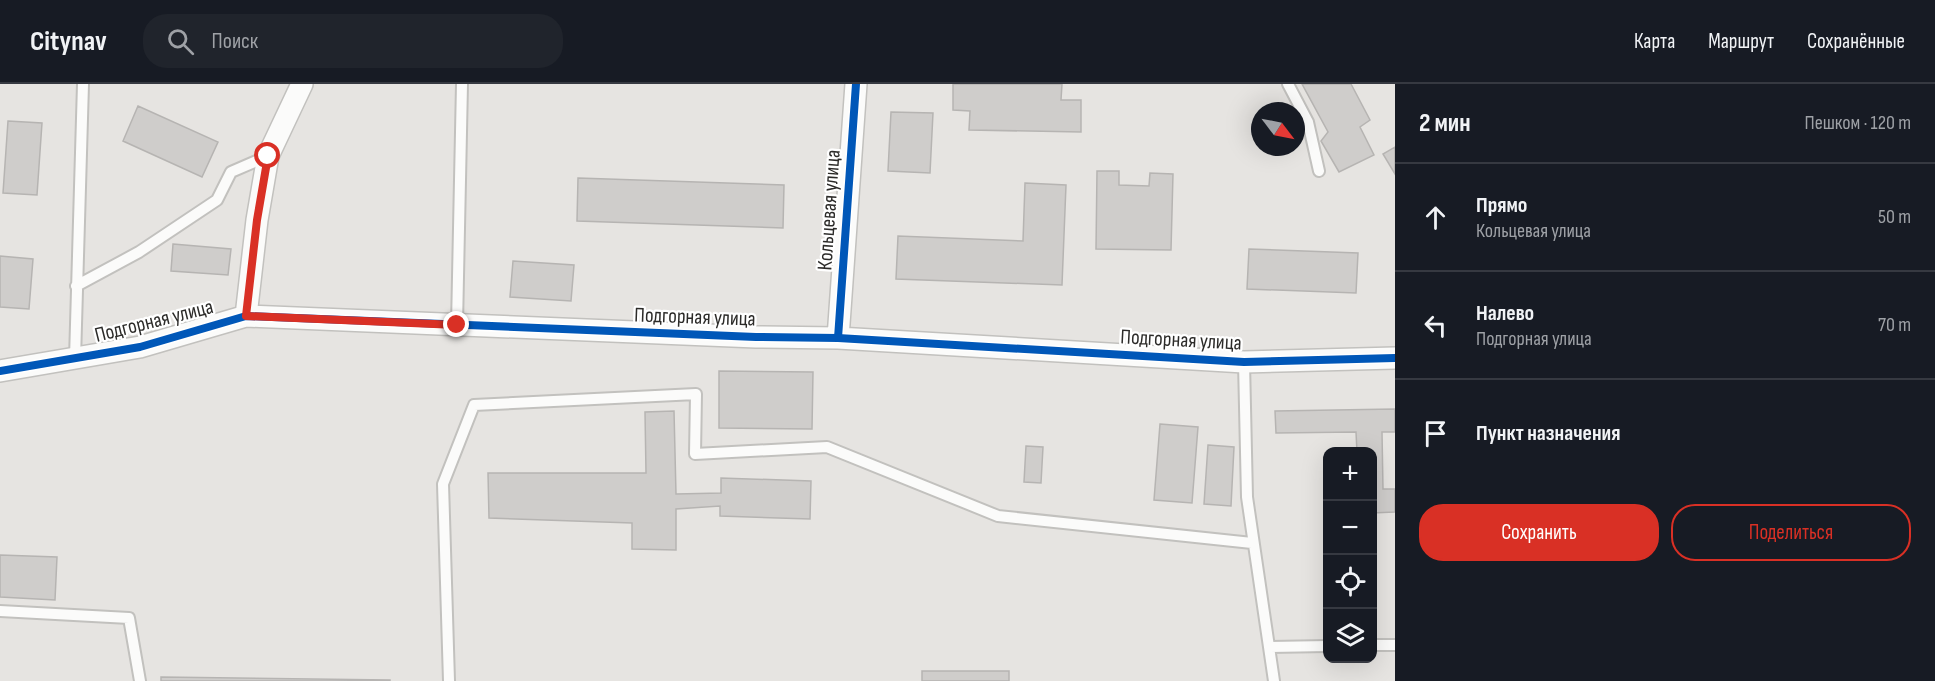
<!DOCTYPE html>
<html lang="ru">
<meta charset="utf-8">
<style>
:root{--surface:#171b24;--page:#20242c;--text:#f1f3f6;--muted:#9ea1a6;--line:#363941;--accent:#d93025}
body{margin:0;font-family:"Sofia Sans Condensed",sans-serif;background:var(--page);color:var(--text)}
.controls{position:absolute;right:18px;bottom:18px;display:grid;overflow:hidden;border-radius:12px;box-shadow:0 6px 24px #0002}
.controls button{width:54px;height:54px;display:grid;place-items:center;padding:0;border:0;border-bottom:2px solid var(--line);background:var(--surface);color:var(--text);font:30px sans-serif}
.compass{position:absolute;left:1251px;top:18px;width:54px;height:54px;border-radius:50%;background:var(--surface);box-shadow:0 6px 24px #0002;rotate:122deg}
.stop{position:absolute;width:18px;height:18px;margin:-14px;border:4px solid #d93025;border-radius:50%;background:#fff}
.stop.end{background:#d93025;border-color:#fff;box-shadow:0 2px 6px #0008}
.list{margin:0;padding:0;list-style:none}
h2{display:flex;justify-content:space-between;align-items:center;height:78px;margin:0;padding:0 24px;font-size:26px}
h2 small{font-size:20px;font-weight:400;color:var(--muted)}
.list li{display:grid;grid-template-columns:39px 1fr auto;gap:18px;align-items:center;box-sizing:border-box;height:108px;padding:0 24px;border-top:2px solid var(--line)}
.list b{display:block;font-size:22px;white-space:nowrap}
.list p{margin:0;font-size:20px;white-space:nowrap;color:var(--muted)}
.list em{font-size:20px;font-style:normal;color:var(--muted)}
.actions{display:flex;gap:12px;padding:18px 24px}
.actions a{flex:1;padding:14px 0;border:2px solid var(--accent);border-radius:24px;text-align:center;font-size:21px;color:var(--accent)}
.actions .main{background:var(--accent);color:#fff}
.icon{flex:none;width:33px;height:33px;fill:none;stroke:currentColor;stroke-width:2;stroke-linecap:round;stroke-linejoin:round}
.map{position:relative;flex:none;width:1395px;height:597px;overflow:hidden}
header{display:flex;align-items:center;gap:36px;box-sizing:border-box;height:84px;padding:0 30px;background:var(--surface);border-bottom:2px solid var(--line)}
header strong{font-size:28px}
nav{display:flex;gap:33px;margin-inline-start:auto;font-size:21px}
.search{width:420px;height:54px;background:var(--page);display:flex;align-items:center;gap:15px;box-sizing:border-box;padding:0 21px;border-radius:24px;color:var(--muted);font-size:22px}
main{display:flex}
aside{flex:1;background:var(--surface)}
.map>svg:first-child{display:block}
.building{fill:#cfcdcb;stroke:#b6b4b2;stroke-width:1.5}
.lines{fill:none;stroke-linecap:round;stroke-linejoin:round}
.lane-casing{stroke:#c2c1be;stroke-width:14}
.street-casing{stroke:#c2c1be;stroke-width:24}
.lane{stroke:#fbfbfa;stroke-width:10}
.street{stroke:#fbfbfa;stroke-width:21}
.cycleway-casing{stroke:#fff;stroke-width:11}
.cycleway{stroke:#0057b8;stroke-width:8}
.route{stroke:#d93025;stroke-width:8}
.labels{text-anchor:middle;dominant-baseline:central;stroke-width:4.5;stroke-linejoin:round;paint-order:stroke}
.street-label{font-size:21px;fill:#2c2b29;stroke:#fff}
</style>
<header>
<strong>Citynav</strong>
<div class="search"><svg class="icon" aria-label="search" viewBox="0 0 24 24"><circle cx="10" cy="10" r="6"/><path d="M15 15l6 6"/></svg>Поиск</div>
<nav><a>Карта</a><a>Маршрут</a><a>Сохранённые</a></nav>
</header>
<main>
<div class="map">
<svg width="1395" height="597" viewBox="0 0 1395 597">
<rect width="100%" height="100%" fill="#e6e4e1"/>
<path class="building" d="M953,0H1062L1061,16H1081V48L969,46L970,27L953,26Z
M1302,0H1351L1370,36L1360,43L1374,71L1339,88L1321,57L1328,48Z
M138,22L218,58L202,93L123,57Z
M891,28L933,29L930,89L888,87Z
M8,37L42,39L37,111L3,109Z
M1395,63V90L1383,70Z
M1097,87H1119V101L1149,102L1150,89L1173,90L1171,166L1096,165Z
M578,94L784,101L783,144L577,137Z
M1025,99L1066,101L1062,201L896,195L898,152L1023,157Z
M173,160L231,165L228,191L171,187Z
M1249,165L1358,169L1356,209L1247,205Z
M0,172L33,175L29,225L0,223Z
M513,177L574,181L571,217L510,213Z
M719,287L813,288L812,345L719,344Z
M1395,325V348H1382L1383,405H1395V428L1372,429V368H1357L1356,348L1276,349L1275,327Z
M674,327L676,410L721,409V394L811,397L810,435L720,432V422L676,425V466L632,465V439L489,434L488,389H646L645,328Z
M1160,340L1198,343L1192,419L1154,416Z
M1208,361L1234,363L1231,422L1204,420Z
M1026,362L1043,363L1041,399L1024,398Z
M0,471L57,473L55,516L0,513Z
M922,587H1009V597H922Z
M161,593L390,596V597H161Z"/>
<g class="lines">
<g class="lane-casing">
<path id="lane" d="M1288,0L1308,38L1319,87
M76,202L139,168L217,116L231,88L268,72
M457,241L462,0
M75,275L83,0
M1244,278L1247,413L1274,597
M0,527L129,534L140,597
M1372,561H1395
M1270,563L1328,562
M449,597L443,400L474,321L696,310L695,370L827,363L998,432L1252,459"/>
</g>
<g class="street-casing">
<path id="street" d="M246,232L257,136L268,72L302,0
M838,254L856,0
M0,287L140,263L246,232L756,253L838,254L1244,278L1395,274"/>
</g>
<use href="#lane" class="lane"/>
<use href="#street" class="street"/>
<g class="cycleway-casing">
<path id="cycleway" d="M838,254L856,0
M0,287L140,263L246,232L756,253L838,254L1244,278L1395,274"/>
</g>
<use href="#cycleway" class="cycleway"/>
</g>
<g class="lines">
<path class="route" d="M268,72L257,136L246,232L457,241"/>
</g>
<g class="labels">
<g class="street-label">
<text transform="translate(829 126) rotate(-86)">Кольцевая улица</text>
<text transform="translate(695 233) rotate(2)">Подгорная улица</text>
<text transform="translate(154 237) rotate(-14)">Подгорная улица</text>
<text transform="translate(1181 256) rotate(3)">Подгорная улица</text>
</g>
</g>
</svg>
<div class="controls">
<button>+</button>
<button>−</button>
<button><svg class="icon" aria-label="locate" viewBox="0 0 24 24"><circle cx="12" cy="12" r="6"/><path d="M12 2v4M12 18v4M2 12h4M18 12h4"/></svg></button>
<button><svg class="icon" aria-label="layers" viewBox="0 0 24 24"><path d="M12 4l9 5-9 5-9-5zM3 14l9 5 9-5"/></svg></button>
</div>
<svg class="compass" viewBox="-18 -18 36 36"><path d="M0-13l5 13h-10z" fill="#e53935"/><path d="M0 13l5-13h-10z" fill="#9ea1a6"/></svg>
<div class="stop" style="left:268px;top:72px"></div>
<div class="stop end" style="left:457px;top:241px"></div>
</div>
<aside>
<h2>2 мин<small>Пешком · 120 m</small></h2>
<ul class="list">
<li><svg class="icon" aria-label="ahead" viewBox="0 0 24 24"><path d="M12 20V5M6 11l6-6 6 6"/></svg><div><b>Прямо</b><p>Кольцевая улица</p></div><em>50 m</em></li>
<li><svg class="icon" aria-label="left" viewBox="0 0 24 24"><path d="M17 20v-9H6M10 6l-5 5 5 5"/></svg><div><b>Налево</b><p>Подгорная улица</p></div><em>70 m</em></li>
<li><svg class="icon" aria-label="arrive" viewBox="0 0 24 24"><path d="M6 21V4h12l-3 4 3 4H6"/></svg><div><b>Пункт назначения</b></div></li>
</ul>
<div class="actions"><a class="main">Сохранить</a><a>Поделиться</a></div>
</aside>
</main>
